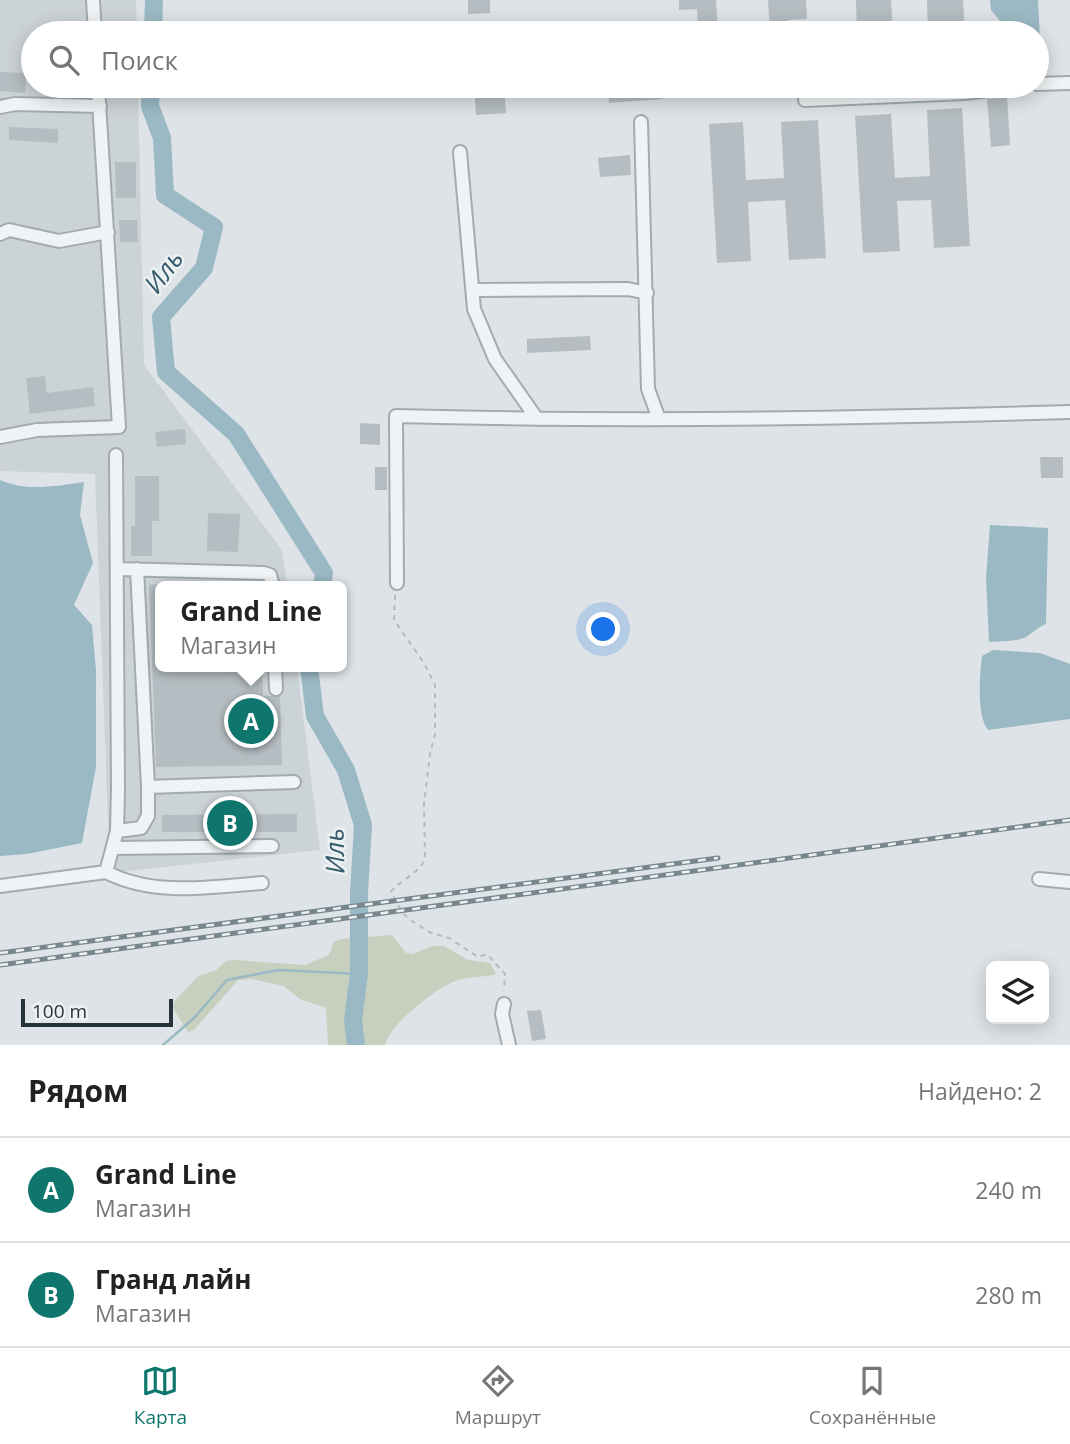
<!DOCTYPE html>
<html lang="ru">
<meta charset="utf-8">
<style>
:root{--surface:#fff;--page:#f2f2f2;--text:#222;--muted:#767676;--line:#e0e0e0;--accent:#0f766e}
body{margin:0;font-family:"Open Sans",sans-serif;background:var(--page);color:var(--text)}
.controls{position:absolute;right:21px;bottom:21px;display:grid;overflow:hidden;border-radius:10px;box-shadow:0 4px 18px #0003}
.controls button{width:63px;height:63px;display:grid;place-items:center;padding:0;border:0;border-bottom:2px solid var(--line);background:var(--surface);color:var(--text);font:35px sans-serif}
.scale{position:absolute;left:21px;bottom:18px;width:152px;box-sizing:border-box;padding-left:7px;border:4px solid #28343b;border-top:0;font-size:19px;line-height:24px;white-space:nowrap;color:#28343b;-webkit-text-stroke:5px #edf1f4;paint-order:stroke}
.you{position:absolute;left:604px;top:630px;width:24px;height:24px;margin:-18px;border:5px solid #fff;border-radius:50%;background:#1a73e8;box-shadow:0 0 0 10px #1a73e833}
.badge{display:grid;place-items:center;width:46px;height:46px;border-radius:50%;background:var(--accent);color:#fff;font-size:23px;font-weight:700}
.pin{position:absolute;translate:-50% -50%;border:4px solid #fff;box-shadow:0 2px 7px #0006}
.popup{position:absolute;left:155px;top:581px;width:192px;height:91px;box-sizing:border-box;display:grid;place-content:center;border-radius:10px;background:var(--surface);filter:drop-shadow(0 2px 5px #0005);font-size:23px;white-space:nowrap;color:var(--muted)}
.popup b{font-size:26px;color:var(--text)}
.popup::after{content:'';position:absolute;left:50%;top:100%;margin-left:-14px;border:14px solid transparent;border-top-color:var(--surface)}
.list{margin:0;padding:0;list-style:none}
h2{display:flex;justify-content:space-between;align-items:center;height:91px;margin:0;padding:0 28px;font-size:30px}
h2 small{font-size:23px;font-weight:400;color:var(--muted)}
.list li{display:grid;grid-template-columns:46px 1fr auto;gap:21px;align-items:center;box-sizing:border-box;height:105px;padding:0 28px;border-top:2px solid var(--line)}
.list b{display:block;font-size:26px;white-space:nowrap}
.list p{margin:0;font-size:23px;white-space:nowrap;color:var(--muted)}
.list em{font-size:23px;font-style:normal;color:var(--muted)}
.icon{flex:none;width:38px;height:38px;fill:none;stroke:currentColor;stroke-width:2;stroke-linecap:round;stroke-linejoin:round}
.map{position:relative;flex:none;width:1070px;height:1045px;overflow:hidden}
.search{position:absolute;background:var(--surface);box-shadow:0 4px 18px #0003;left:21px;right:21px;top:21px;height:77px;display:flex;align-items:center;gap:18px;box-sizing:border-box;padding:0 24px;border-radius:38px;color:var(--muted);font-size:26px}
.sheet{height:301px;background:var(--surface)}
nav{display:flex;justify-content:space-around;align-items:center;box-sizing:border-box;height:98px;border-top:2px solid var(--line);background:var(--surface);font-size:19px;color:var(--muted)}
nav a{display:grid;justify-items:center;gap:4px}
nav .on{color:var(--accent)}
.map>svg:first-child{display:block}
.built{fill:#ccd3d7}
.green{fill:#c7cfbf}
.water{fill:#9bb9c4}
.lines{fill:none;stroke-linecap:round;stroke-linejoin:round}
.stream{stroke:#9bb9c4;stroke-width:2.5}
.river{stroke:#9bb9c4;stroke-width:18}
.building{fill:#b5bdc2}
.minor-casing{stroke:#a3abaf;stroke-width:16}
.path{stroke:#b4babd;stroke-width:2;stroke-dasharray:5 5;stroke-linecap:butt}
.minor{stroke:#f0f3f5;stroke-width:12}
.rail-casing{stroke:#78868e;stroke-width:5}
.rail{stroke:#edf1f4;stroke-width:2.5;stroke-dasharray:8;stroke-linecap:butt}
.labels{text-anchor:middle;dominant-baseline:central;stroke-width:5;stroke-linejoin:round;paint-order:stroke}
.water-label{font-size:26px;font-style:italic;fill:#365b6c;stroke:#edf1f4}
</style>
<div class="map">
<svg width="1070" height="1045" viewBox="0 0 1070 1045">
<rect width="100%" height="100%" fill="#dde3e6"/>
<path class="built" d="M0,0H136L137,33H33V86H138L144,365L282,550L287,586H160V667H297L320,850L110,873L95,474L0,471Z"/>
<path class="green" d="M392,935L406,953L413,954L432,946H444L468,960L490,963L496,974C483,978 470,976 458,980C438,986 389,1025 385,1045H328L326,1008L300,999L283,986L252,979L238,980L194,1030L188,1032L173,1008L174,1002L197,977L216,970L227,961L233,960L305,965L329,955L334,942L341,939Z"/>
<path class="water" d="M990,0H1038L1040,39H1037V33H1010L991,10Z
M0,480C26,492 57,486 84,482L80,515L93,563L74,605L92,625L96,670V767L82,843L27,854L0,856Z
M990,525L1048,528L1046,624C1038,627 1032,633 1026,637C1015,642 1001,641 989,642L986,578Z
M993,650L1040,653L1070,664V719L988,730C976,714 980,675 982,656Z"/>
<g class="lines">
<path class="stream" d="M163,1045L194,1018L227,980L278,970L359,974"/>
<path class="river" d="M153,33L154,0
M151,86L150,106L162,138L165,195L214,227L204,268L161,317L166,372L236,434L324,573L322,586
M309,667L315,716L346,770L363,825L359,893V974L353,1020L356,1045"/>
</g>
<path class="building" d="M468,0H490V13L468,14Z
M679,0H716L718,33H698L697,9L679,10Z
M768,0H806L807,19L788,20L789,33H770Z
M856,0H891L893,33H857Z
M927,0H963L965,33H928Z
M0,72L26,73L25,93L0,91Z
M474,86H504L506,113L476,115Z
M662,86L663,99L609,103L608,88Z
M1007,97L1010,145L991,147L987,99Z
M962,108L970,246L934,248L931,200L897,201L900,251L863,253L855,116L891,114L895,178L930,176L927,110Z
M818,120L826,258L789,260L785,200L748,202L751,261L717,263L709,124L743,122L746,180L784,178L781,122Z
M9,127L58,129V143L9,140Z
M630,155L631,175L600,177L598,158Z
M115,162H136V198H116Z
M119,220H137L138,242H120Z
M590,336L591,350L527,353V339Z
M45,376L47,393L93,387L95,406L30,414L26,378Z
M360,423L380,424V445L360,444Z
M185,429L186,444L157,447L155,432Z
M1040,457H1063V478H1041Z
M375,467H387V490H375Z
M135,476H159V521H152V556H131V526H135Z
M208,513L240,514L238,552L207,551Z
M160,584V667H262L263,696H280L282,765L156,767L149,585Z
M297,814V832H162V815Z
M541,1010L546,1039L532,1041L527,1011Z"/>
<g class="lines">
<g class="minor-casing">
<path id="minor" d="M93,0L95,33
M1037,84L1070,83
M805,100L965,93L1025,86
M0,107L15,104L100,106
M641,122L648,389L659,419
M460,152L474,309L495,359L537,419
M0,234L9,230L59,241L108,232
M473,290L628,289L647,293
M0,437L37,430L119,427L98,86
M118,569L264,573L270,575L273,586
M137,569L148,787L294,782
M397,583L396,416C621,422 846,419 1070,412
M275,667L276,689
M117,831L141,828L148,816V787
M114,848L272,846
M106,872C154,897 211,887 262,883
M1039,879L1070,882
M0,886L106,872L117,831L118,789L116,455
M504,1004L502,1014L509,1045"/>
</g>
<path class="path" d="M395,595L394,620L424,663L435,685V734L430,754L424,804L425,859C420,873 400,880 391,892L402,912L409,919L429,932L449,938L478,957L487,954L505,974L504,991"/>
<use href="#minor" class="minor"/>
<g class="rail-casing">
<path id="rail" d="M0,953L718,858
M0,965L1070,820"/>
</g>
<use href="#rail" class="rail"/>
</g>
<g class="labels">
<g class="water-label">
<text transform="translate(163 271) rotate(-53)">Иль</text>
<text transform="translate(334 851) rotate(-91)">Иль</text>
</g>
</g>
</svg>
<div class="controls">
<button><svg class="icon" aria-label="layers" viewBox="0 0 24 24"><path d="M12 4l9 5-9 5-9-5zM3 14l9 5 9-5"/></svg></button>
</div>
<div class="scale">100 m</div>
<div class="you"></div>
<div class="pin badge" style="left:251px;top:721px">A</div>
<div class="popup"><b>Grand Line</b>Магазин</div>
<div class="pin badge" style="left:230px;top:823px">B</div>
<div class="search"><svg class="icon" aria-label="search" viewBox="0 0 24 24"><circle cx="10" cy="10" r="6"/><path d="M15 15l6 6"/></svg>Поиск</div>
</div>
<section class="sheet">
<h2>Рядом<small>Найдено: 2</small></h2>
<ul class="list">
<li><span class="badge">A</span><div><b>Grand Line</b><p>Магазин</p></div><em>240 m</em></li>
<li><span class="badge">B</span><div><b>Гранд лайн</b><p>Магазин</p></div><em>280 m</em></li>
</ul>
</section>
<nav>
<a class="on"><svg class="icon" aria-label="map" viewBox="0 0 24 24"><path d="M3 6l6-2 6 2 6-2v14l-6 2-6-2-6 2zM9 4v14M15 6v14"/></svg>Карта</a>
<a><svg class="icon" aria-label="directions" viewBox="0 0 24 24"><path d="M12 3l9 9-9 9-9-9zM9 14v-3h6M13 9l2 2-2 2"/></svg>Маршрут</a>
<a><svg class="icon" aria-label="saved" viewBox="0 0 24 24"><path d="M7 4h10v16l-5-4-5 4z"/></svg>Сохранённые</a>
</nav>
